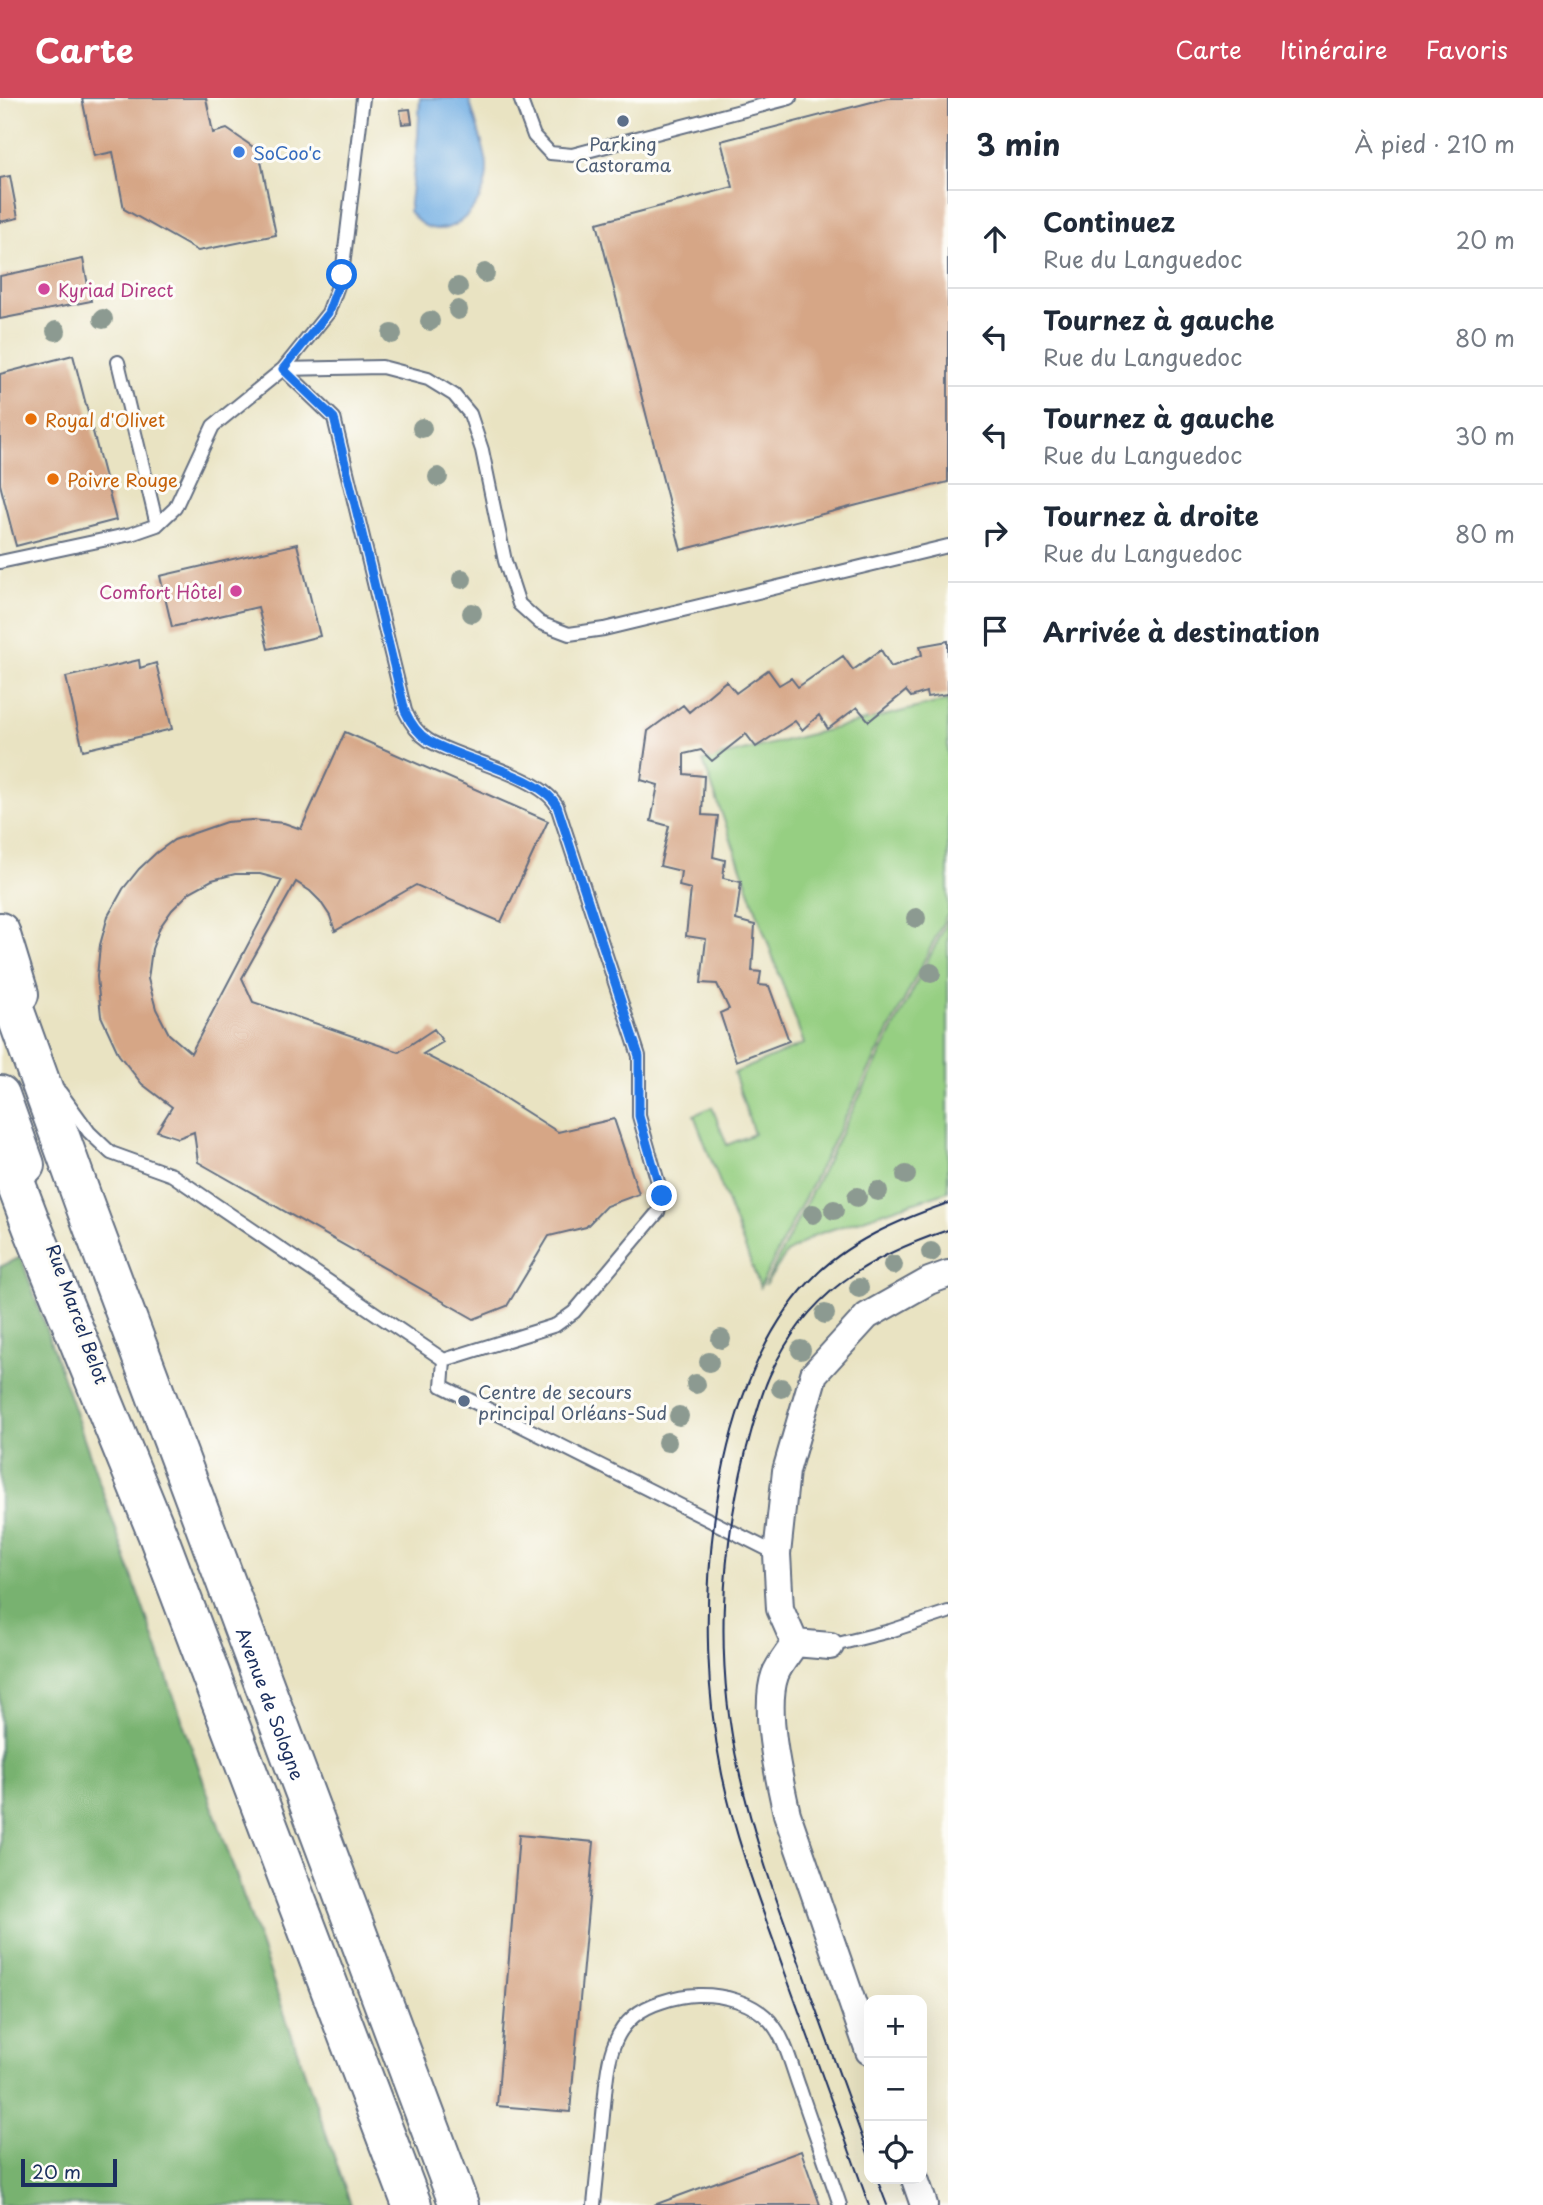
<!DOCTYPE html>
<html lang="fr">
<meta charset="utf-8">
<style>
:root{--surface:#fff;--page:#f6f6f7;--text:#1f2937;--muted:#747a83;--line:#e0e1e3;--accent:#d1495b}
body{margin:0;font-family:"Playpen Sans",sans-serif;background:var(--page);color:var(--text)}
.controls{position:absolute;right:21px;bottom:21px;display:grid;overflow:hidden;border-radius:14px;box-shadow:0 7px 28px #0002}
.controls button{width:63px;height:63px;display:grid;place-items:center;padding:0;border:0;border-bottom:2px solid var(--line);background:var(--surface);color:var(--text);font:35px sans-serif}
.scale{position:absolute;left:21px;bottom:18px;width:96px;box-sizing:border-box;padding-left:7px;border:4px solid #1b2f5e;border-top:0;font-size:19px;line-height:24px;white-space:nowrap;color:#1b2f5e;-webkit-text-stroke:5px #fdfcf7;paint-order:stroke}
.stop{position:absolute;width:21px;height:21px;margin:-16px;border:5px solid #1a73e8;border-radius:50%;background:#fff}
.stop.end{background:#1a73e8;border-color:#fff;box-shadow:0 2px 7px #0008}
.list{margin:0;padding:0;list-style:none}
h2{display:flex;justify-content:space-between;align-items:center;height:91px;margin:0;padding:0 28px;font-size:30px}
h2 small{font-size:23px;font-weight:400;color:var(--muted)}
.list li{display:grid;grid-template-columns:46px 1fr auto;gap:21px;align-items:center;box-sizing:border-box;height:98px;padding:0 28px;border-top:2px solid var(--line)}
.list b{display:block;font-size:26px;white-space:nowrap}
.list p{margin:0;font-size:23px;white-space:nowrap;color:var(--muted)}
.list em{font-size:23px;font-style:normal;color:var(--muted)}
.icon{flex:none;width:38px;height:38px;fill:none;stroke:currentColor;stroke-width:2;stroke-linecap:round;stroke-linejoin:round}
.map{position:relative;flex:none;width:948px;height:2107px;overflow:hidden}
header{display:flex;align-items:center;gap:42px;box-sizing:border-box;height:98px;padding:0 35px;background:var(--accent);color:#fff}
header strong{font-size:33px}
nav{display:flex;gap:38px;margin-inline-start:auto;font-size:24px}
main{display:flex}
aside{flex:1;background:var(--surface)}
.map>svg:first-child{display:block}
.green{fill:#96cf82;stroke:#587f70;stroke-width:2}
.forest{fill:#78b270;stroke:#4a7067;stroke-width:2}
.water{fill:#72aee3;stroke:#466ea0;stroke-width:2}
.building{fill:#d6a686;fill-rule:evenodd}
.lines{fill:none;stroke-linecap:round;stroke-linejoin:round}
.service-casing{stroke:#636e81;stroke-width:16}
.minor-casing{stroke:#636e81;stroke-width:30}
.primary-casing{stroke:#636e81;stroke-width:42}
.service{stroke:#fff;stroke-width:12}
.minor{stroke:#fff;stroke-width:26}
.primary{stroke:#fff;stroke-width:38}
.tram{stroke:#1b2f5e;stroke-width:2}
.tree{fill:#8c9a91}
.route{stroke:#1a73e8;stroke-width:9}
.service-dot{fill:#5c6f8a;stroke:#fdfcf7;stroke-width:2.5}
.shop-dot{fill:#3f7fe0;stroke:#fdfcf7;stroke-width:2.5}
.hotel-dot{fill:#d1479c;stroke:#fdfcf7;stroke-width:2.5}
.food-dot{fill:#e8710a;stroke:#fdfcf7;stroke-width:2.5}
.labels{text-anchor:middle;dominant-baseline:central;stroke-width:6;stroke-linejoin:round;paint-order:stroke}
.service-label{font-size:18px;fill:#4e5e75;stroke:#fdfcf7}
.shop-label{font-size:18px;fill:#366cbe;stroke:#fdfcf7;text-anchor:start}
.hotel-label{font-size:18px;fill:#b23c85;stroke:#fdfcf7;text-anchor:start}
.food-label{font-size:18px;fill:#c56008;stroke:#fdfcf7;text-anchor:start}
.street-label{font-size:18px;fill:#1b2f5e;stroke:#fdfcf7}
</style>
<header>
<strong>Carte</strong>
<nav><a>Carte</a><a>Itinéraire</a><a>Favoris</a></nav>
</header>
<main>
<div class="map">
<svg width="948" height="2107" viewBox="0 0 948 2107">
<rect width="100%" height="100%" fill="#fdfcf7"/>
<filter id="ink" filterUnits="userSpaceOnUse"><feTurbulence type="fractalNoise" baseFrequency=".0143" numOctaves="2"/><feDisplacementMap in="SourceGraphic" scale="14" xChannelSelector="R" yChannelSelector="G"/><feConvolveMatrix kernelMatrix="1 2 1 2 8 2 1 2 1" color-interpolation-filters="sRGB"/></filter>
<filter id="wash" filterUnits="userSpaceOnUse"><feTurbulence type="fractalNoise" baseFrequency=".00686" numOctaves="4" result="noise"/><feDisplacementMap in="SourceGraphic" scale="28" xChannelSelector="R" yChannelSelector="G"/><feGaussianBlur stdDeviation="1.57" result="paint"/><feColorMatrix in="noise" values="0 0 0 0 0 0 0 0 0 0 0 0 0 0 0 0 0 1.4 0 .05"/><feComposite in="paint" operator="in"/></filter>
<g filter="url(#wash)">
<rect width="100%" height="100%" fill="#e9e3c2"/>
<path class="green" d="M948,602V815L760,1189L694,1017L712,1009L727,1047L754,1036L734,975L804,946L703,663Z
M948,822V1093L815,1137L787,1155L765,1187Z"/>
<path class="forest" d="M21,1159L351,2107H0V1169Z"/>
<path class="water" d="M420,0H469C473,18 486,52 487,68C489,110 440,158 409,113L418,38Z"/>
<g id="blocks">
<path class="building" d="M82,0H206L213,35L227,31L259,53L276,137L198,153L124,111L113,54L94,58Z
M887,0H948V384L681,452L597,125L733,89L721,43Z
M410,11L412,25L402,26L400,12Z
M10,78L18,120L0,124V80Z
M83,161L91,203L0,221V178Z
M73,257L116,422L16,448L0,386V276Z
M297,446L320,538L268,551L258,509L172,529L160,478Z
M948,543V596L927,599L926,594L911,599L906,593L869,623L857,609L828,631L819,617L802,632L795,623L756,649L746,636L712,663L701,652L684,656V676L704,678L702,717L718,718L713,759L725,762L723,780L741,784L736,822L755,827L752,873L761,874L759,887L769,888L789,943L736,963L720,915L729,911L717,886L701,885L706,841L686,838L691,791L679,788L681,773L660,768L669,728L651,723L658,687L641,682L648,633L683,607L689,614L726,583L736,595L768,572L779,587L791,580L798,589L843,558L853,572L881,552L891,569L922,557L920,548Z
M139,562L140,570L156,565L172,631L83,652L66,579Z
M345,634L548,723L501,824L416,787L335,833L330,818L320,803L310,793L296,784L242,880L253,904L399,954L434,931L443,944L423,956L484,987L558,1034L614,1021L639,1096L606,1108L586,1129L549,1138L507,1208L474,1221L198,1064L194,1034L178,1040L157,1033L172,1009L142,986L119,957L101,918L97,879L100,847L108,818L123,791L139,771L156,755L174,742L226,724L252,722L284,725L301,731ZM235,776H260L282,782L191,955L169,936L156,911L148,881L152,851L160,829L172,812L190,794L212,782Z
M519,1737L594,1744L570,2014L497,2008Z
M801,2053L820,2107H654Z"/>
</g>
</g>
<g filter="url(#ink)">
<use href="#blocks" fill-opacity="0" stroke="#636e81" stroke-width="2"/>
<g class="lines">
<g class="service-casing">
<path id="service" d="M520,0L534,38L550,55L572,57L790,0
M118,264L157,427
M283,271L334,320L405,613C410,624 417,635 428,642C458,661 541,677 557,708L639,958V1018L662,1098L658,1114L574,1214L556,1227L444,1262L442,1288L777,1456
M283,271L382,269L428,281L454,297L470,316L482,352L505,463L519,506L540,525L569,536L604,531L948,448
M0,464L131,436L157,427L175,410L213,328L283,271L328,215L342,177L363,0
M60,994L89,1034L111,1055L172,1077L444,1262
M830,1548L890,1533L948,1514
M594,2107C597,2077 600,2047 603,2017C608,1969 606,1921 661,1904C673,1900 685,1897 697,1897C722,1896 753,1904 770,1923C786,1941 792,1970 800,1991C813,2030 827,2068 840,2107"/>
</g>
<g class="minor-casing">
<path id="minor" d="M795,1545L780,1511L777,1456L786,1373L814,1276L867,1218L929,1183L948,1176
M830,1548L795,1545C789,1555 779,1566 775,1577C763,1611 779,1680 787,1716L869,1953
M915,2081L924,2107"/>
</g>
<g class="primary-casing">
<g id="primary">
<path d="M0,834L19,896"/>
<path id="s1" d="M0,872L84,1105L459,2107"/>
<path d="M0,997L25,1067"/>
<path d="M0,1044L33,1131L157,1435L412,2107"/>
</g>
</g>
<use href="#service" class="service"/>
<use href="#minor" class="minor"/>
<use href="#primary" class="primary"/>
<path class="tram" d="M869,2058C846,1994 822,1929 799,1864C776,1801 753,1738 739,1673C715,1568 720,1457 746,1353C753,1328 759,1301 770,1277C806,1196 867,1159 948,1132
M877,2081L887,2107
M869,2107C841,2029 812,1950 784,1872C761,1808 736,1743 722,1676C692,1531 704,1295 810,1183C846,1144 899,1122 948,1105"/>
</g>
<g class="tree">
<circle cx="485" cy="175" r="10"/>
<circle cx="458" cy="189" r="10"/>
<circle cx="458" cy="212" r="10"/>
<circle cx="103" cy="221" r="10"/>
<circle cx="430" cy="223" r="10"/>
<circle cx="56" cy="233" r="10"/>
<circle cx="392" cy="236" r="10"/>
<circle cx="422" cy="330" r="10"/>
<circle cx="438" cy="379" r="10"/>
<circle cx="462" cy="481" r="10"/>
<circle cx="472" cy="515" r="10"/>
<circle cx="916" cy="820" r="10"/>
<circle cx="931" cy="875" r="10"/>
<circle cx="906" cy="1077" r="10"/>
<circle cx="878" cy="1093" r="10"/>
<circle cx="857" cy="1099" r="10"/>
<circle cx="834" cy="1112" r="10"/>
<circle cx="813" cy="1116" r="10"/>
<circle cx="931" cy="1154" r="10"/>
<circle cx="893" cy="1167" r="10"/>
<circle cx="859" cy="1190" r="10"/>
<circle cx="825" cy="1216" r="10"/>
<circle cx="721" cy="1241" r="10"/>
<circle cx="801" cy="1252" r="10"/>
<circle cx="709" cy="1264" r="10"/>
<circle cx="696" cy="1286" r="10"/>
<circle cx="781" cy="1290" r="10"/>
<circle cx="679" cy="1318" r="10"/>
<circle cx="667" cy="1344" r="10"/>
</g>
</g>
<g class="lines" filter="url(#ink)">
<path class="route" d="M342,177L328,215L283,271L334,320L405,613C410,624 417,635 428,642C458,661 541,677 557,708L639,958V1018L662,1098"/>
</g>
<g class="service-dot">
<circle cx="623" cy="23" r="7"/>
<circle cx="464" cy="1303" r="7"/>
</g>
<circle class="shop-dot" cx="239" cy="54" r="7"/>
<g class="hotel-dot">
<circle cx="44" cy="191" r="7"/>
<circle cx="236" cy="493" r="7"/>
</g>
<g class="food-dot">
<circle cx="31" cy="321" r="7"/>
<circle cx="53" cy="381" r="7"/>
</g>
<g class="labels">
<g class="service-label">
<text x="623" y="45">Parking<tspan x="623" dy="21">Castorama</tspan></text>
<text x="478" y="1293" text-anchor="start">Centre de secours<tspan x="478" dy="21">principal Orléans-Sud</tspan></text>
</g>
<g class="shop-label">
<text x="253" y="54">SoCoo'c</text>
</g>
<g class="hotel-label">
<text x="58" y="191">Kyriad Direct</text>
<text x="222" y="493" text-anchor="end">Comfort Hôtel</text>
</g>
<g class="food-label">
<text x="45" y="321">Royal d'Olivet</text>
<text x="67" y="381">Poivre Rouge</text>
</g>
<g class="street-label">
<text transform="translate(78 1216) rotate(70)">Rue Marcel Belot</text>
<text stroke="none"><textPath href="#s1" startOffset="782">Avenue de Sologne</textPath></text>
</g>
</g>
</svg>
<div class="controls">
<button>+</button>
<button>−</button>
<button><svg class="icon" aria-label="locate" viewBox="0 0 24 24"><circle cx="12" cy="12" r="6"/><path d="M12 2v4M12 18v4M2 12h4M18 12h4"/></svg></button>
</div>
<div class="scale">20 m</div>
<div class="stop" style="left:342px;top:177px"></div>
<div class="stop end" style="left:662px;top:1098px"></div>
</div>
<aside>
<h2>3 min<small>À pied · 210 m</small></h2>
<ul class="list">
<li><svg class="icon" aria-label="ahead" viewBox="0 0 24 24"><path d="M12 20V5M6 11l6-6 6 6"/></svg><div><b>Continuez</b><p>Rue du Languedoc</p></div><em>20 m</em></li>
<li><svg class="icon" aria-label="left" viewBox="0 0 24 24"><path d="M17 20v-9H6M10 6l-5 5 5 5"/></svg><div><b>Tournez à gauche</b><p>Rue du Languedoc</p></div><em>80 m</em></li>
<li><svg class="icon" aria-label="left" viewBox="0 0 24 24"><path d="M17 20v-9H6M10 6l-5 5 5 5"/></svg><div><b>Tournez à gauche</b><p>Rue du Languedoc</p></div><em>30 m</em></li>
<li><svg class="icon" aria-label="right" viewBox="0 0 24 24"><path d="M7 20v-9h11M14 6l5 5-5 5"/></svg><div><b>Tournez à droite</b><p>Rue du Languedoc</p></div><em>80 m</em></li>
<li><svg class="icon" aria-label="arrive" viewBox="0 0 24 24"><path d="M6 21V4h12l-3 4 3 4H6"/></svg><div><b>Arrivée à destination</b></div></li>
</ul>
</aside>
</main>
